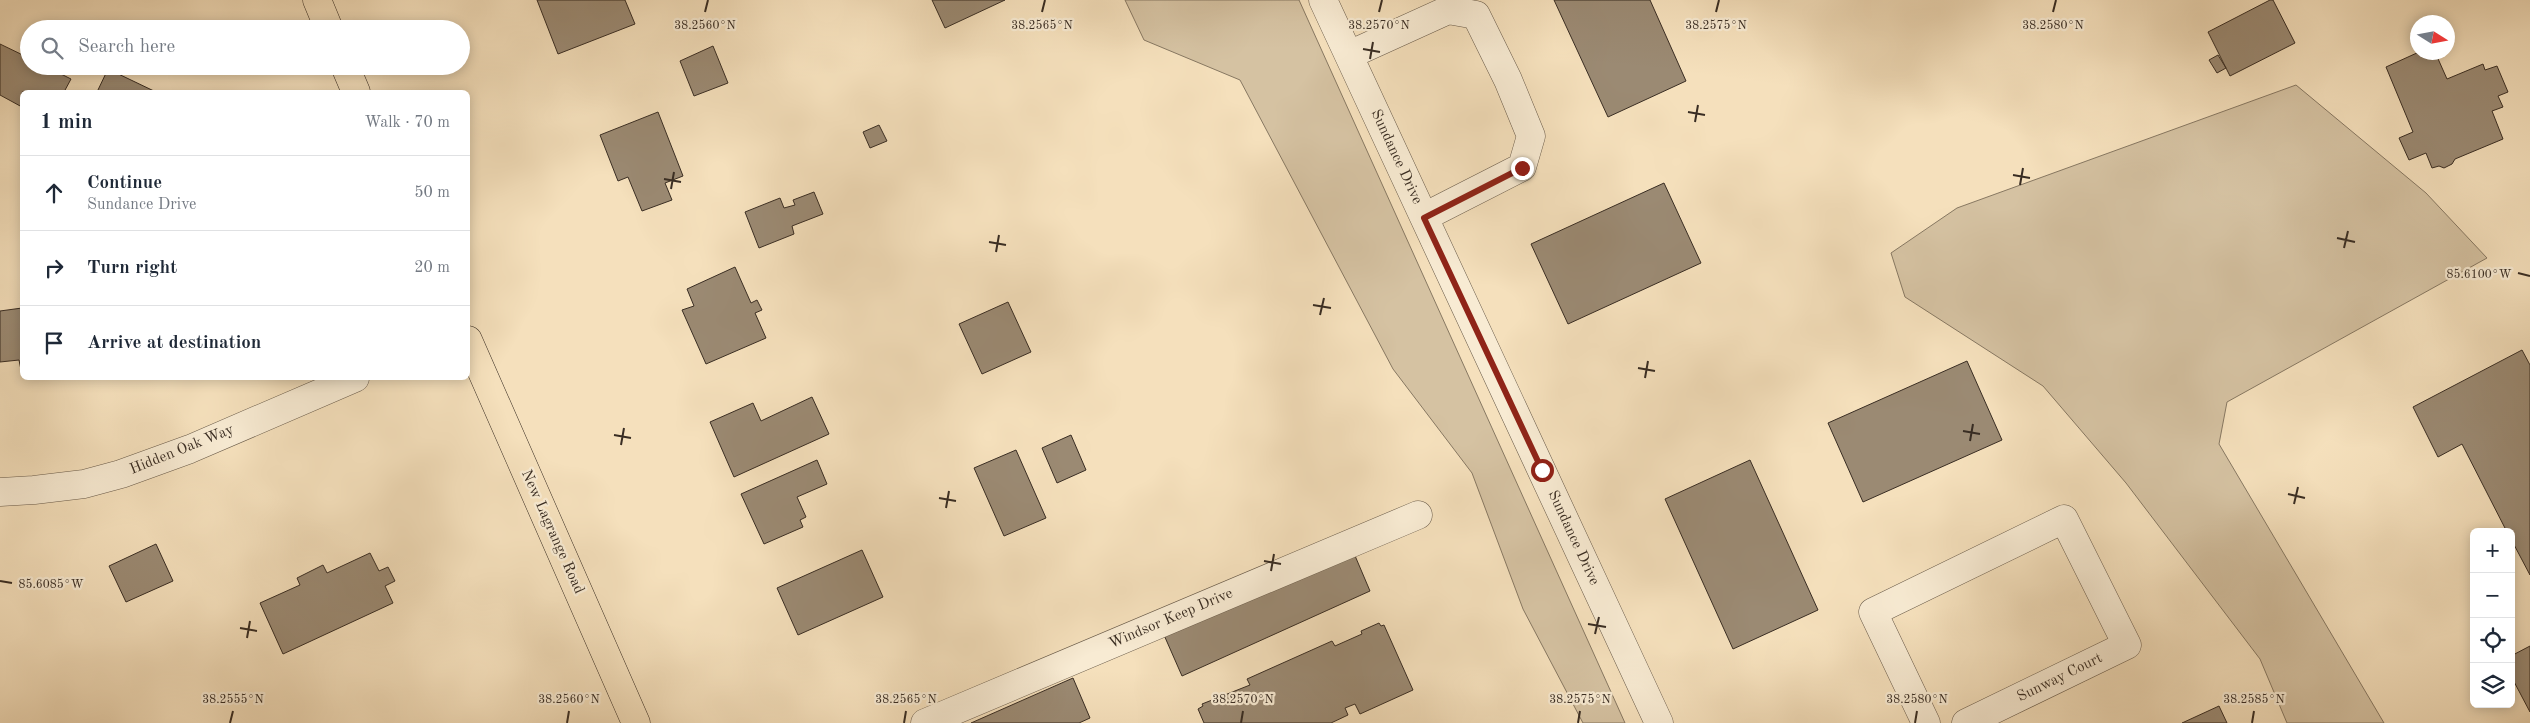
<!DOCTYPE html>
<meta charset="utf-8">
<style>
:root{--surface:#fff;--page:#f2f2f3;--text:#1f2937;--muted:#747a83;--line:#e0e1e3}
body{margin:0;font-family:"Old Standard TT",serif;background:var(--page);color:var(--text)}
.controls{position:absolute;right:15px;bottom:15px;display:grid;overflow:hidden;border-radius:8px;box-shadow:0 2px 12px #0003}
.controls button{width:45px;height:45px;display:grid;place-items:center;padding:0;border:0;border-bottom:1px solid var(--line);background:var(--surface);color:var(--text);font:25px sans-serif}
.compass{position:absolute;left:2410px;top:15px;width:45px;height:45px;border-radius:50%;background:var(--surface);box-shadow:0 2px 12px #0003;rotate:101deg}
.stop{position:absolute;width:15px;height:15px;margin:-11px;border:4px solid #8f2418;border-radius:50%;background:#fff}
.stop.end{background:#8f2418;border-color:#fff;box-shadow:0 1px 5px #0008}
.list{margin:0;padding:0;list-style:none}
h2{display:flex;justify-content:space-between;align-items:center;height:65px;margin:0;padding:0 20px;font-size:21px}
h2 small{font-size:16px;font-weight:400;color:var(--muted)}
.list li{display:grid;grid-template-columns:32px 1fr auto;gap:15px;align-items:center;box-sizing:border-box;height:75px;padding:0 20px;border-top:1px solid var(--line)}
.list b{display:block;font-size:19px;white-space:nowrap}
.list p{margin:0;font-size:16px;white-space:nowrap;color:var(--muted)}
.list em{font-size:16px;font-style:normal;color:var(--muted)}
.icon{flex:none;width:28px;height:28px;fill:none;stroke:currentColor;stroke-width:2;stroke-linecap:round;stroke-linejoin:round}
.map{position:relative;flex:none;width:2530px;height:723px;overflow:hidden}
.search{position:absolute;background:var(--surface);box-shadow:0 2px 12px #0003;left:20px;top:20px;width:450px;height:55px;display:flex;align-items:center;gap:12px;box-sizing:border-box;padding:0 18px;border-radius:28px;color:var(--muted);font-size:19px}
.panel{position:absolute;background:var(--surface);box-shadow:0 2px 12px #0003;left:20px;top:90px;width:450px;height:290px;border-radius:8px}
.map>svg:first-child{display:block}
.green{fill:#d5c2a2;stroke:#877862}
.building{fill:#9b8a73;stroke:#392d23}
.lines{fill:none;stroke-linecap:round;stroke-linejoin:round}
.minor-casing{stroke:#685a49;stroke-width:29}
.major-casing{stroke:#392d23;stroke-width:29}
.minor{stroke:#f8ebd3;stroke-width:28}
.major{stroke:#f5e0bc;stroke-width:28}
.route{stroke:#8f2418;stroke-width:6}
.ticks{fill:none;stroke:#392d23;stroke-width:2}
.labels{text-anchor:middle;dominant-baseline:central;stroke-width:4.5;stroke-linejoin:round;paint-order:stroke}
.street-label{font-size:15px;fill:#392d23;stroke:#f8ebd3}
.ticks-label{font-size:12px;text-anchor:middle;fill:#392d23;stroke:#f8ebd3;stroke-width:4.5;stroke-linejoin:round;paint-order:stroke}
</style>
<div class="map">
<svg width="2530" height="723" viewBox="0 0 2530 723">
<rect width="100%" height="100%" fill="#f5e0bc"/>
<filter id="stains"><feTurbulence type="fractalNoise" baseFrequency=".004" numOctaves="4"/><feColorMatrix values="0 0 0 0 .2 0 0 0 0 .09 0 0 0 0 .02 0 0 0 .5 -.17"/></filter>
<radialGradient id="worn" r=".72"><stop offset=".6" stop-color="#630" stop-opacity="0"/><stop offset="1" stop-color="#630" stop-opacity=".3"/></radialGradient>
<path class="green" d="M1125,0H1299L1625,723H1583L1523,609L1472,473L1393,369L1240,80L1144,40Z
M2296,85L2426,193L2487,258L2227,402L2219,444L2384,723H2287L2260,659L2126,483L2043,386L1905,297L1891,253L1957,208Z"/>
<path class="building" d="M537,0H625L635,24L558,54Z
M932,0H1005L945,28Z
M1554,0H1650L1686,81L1608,117Z
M2270,0H2273L2295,43L2230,76L2208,32Z
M0,44L29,58V66H45L71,79L64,92H22V107L0,95Z
M713,46L728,83L694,96L680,61Z
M2419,52H2435L2447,79L2483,64L2485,70L2497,66L2508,92L2498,96L2503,107L2492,111L2503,139L2455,159L2452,164L2444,168L2439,166L2432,168L2426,153L2409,160L2399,138L2413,132L2386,67Z
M2218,55L2226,68L2217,73L2209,60Z
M108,69L156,92H97Z
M658,112L683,176L665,183L672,200L642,211L628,177L618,181L600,135Z
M879,125L887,141L870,148L863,132Z
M1664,183L1701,263L1568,324L1531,244Z
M814,192L823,214L792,226L794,234L759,248L745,212L780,198L784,208L795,205L793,200Z
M735,267L751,303L757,300L762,310L755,313L766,338L706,364L682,310L694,306L687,289Z
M1008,302L1031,352L982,374L959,324Z
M22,308V370H21L19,360L0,362V311Z
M2522,350L2530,365V575L2511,539V532H2507L2462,444L2438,457L2413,407Z
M1967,361L2002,440L1863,502L1828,423Z
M812,397L829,434L734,477L710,422L753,403L761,421Z
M1071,435L1086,470L1057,483L1042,448Z
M1016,450L1046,518L1004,536L974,468Z
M817,460L827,484L797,497L806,517L800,520L803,527L764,544L741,494Z
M1750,460L1818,610L1733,649L1665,499Z
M156,544L173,581L126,602L109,566Z
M862,550L883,597L798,635L777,588Z
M1353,551L1370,591L1182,676L1164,635Z
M370,553L379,571L388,567L395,581L385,586L393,603L283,654L260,603L300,585L297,578L323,565L327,573Z
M1379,623L1381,626L1384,625L1413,690L1360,714L1355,704L1345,708L1348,715L1331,723H1204L1198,709L1203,706L1202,704L1250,685L1247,679L1332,641L1335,646L1362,634L1361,631Z
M2530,646V712L2511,676V656Z
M1073,678L1090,718L1079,723H971Z
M2219,706L2227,723H2182Z"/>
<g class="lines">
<g class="minor-casing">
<path id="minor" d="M1323,0L1659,723
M1349,55L1448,10L1476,15L1508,80L1531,136L1522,167L1424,217
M0,492L34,490L84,484L121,474L190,449L355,378
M925,723L1418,515
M1926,723L1873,612L2064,519L2127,645L1966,723"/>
</g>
<g class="major-casing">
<path id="major" d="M317,0L329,29
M345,66L356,92
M468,340L636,723"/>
</g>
<use href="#minor" class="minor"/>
<use href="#major" class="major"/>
</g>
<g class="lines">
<path class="route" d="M1522,168L1424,218L1542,470"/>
</g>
<path class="ticks" d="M705,12L708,0M1042,12L1045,0M1379,12L1382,0M1716,12L1719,0M2053,12L2056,0M1363,49L1380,52M1370,59L1373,42M1688,112L1705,115M1695,122L1698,105M2013,175L2030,178M664,179L681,182M2020,185L2023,168M671,189L674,172M2337,238L2355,242M989,242L1006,245M2344,248L2348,231M996,252L999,235M2518,273L2530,276M1313,305L1331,308M1320,315L1324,298M1638,368L1655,371M1645,378L1648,361M1963,431L1980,434M614,435L631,438M1970,441L1973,424M621,445L624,428M2288,494L2305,498M939,498L956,501M2294,504L2298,487M946,508L949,491M1264,561L1281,564M1271,571L1274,554M0,581L12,583M1588,624L1606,627M240,628L257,631M1595,634L1599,617M247,638L250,621M230,723L233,711M567,723L569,711M904,723L906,711M1241,723L1243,711M1578,723L1580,711M1915,723L1917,711M2252,723L2254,711"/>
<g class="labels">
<g class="street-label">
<text transform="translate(1396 157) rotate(65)">Sundance Drive</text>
<text transform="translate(182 450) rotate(-22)">Hidden Oak Way</text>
<text transform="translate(552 532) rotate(66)">New Lagrange Road</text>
<text transform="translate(1573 538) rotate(65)">Sundance Drive</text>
<text transform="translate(1171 619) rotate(-23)">Windsor Keep Drive</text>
<text transform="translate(2060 678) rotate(-26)">Sunway Court</text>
</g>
</g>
<g class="ticks-label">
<text x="705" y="29">38.2560°N</text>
<text x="1042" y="29">38.2565°N</text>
<text x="1379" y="29">38.2570°N</text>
<text x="1716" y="29">38.2575°N</text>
<text x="2053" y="29">38.2580°N</text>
<text x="2479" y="278">85.6100°W</text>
<text x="51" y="588">85.6085°W</text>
<text x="233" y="703">38.2555°N</text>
<text x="569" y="703">38.2560°N</text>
<text x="906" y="703">38.2565°N</text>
<text x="1243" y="703">38.2570°N</text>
<text x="1580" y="703">38.2575°N</text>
<text x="1917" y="703">38.2580°N</text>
<text x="2254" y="703">38.2585°N</text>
</g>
<rect width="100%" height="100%" filter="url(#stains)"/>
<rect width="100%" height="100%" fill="url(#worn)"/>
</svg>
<div class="controls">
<button>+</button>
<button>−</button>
<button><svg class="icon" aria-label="locate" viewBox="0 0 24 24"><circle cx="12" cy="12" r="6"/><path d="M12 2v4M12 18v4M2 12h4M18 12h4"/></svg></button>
<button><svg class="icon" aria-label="layers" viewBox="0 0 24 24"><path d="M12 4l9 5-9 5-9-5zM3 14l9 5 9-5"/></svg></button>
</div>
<svg class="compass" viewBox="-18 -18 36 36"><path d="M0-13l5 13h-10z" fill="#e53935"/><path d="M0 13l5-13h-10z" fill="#747a83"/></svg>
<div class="stop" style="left:1542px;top:470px"></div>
<div class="stop end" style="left:1522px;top:168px"></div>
<div class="search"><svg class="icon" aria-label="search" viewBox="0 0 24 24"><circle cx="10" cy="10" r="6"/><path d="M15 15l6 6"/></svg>Search here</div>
<section class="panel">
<h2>1 min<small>Walk · 70 m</small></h2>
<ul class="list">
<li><svg class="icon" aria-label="ahead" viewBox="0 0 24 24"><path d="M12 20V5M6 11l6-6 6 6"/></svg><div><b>Continue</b><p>Sundance Drive</p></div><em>50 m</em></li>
<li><svg class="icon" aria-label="right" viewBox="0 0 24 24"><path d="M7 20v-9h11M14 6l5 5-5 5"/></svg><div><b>Turn right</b></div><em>20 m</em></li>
<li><svg class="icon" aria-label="arrive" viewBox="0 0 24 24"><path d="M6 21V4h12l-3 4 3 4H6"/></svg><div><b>Arrive at destination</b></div></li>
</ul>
</section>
</div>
